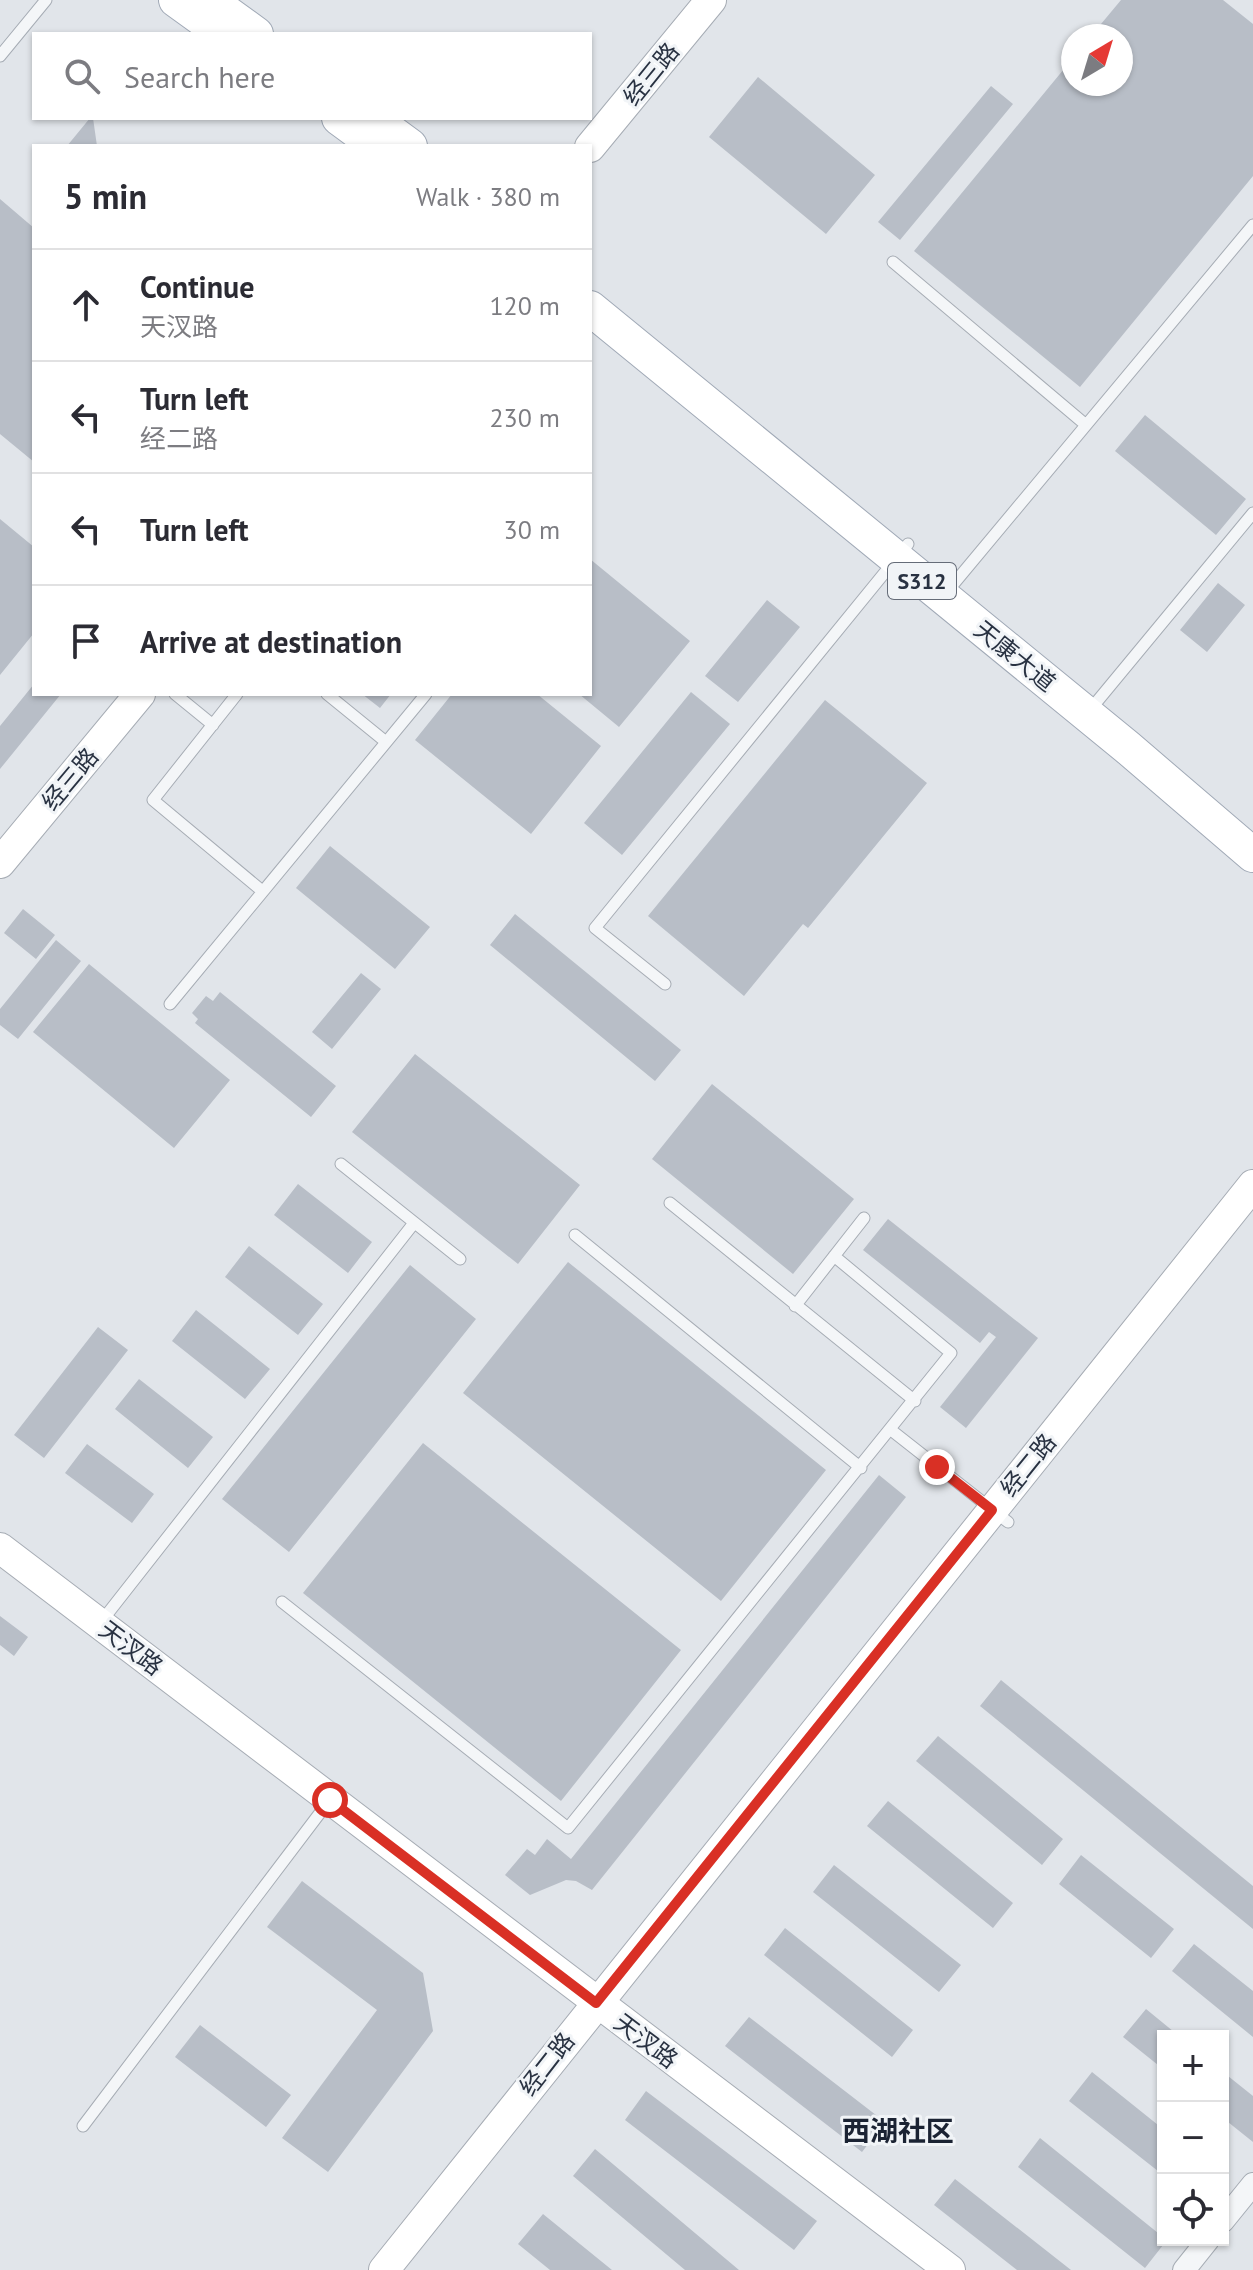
<!DOCTYPE html>
<meta charset="utf-8">
<style>
:root{--surface:#fff;--page:#f7f7f7;--text:#2b2b33;--muted:#7c7c81;--line:#e1e1e2}
body{margin:0;font-family:"PT Sans","Noto Sans SC",sans-serif;background:var(--page);color:var(--text)}
.controls{position:absolute;right:24px;bottom:24px;display:grid;overflow:hidden;border-radius:0px;box-shadow:0 2px 6px #0004}
.controls button{width:72px;height:72px;display:grid;place-items:center;padding:0;border:0;border-bottom:2px solid var(--line);background:var(--surface);color:var(--text);font:40px sans-serif}
.compass{position:absolute;left:1061px;top:24px;width:72px;height:72px;border-radius:50%;background:var(--surface);box-shadow:0 2px 6px #0004;rotate:38deg}
.stop{position:absolute;width:24px;height:24px;margin:-18px;border:6px solid #d93025;border-radius:50%;background:#fff}
.stop.end{background:#d93025;border-color:#fff;box-shadow:0 2px 8px #0008}
.list{margin:0;padding:0;list-style:none}
h2{display:flex;justify-content:space-between;align-items:center;height:104px;margin:0;padding:0 32px;font-size:34px}
h2 small{font-size:26px;font-weight:400;color:var(--muted)}
.list li{display:grid;grid-template-columns:52px 1fr auto;gap:24px;align-items:center;box-sizing:border-box;height:112px;padding:0 32px;border-top:2px solid var(--line)}
.list b{display:block;font-size:30px;white-space:nowrap}
.list p{margin:0;font-size:26px;white-space:nowrap;color:var(--muted)}
.list em{font-size:26px;font-style:normal;color:var(--muted)}
.icon{flex:none;width:44px;height:44px;fill:none;stroke:currentColor;stroke-width:2;stroke-linecap:round;stroke-linejoin:round}
.map{position:relative;flex:none;width:1253px;height:2270px;overflow:hidden}
.search{position:absolute;background:var(--surface);box-shadow:0 2px 6px #0004;left:32px;top:32px;width:560px;height:88px;display:flex;align-items:center;gap:20px;box-sizing:border-box;padding:0 28px;border-radius:0px;color:var(--muted);font-size:30px}
.panel{position:absolute;background:var(--surface);box-shadow:0 2px 6px #0004;left:32px;top:144px;width:560px;height:552px;border-radius:0px}
.map>svg:first-child{display:block}
.building{fill:#b8bec7}
.lines{fill:none;stroke-linecap:round;stroke-linejoin:round}
.lane-casing{stroke:#a6acb4;stroke-width:13}
.street-casing{stroke:#a6acb4;stroke-width:24}
.secondary-casing{stroke:#a6acb4;stroke-width:32}
.primary-casing{stroke:#a0a9b6;stroke-width:36}
.lane{stroke:#f4f6f8;stroke-width:11}
.street{stroke:#f4f6f8;stroke-width:22}
.secondary{stroke:#fff;stroke-width:30}
.primary{stroke:#fff;stroke-width:34}
.route{stroke:#d93025;stroke-width:10}
.labels{text-anchor:middle;dominant-baseline:central;stroke-width:6;stroke-linejoin:round;paint-order:stroke}
.shield{fill:#f1f4f7;stroke:#656c78;stroke-width:2}
.shield-label{font-size:22px;font-weight:bold;fill:#293242}
.street-label{font-size:24px;fill:#293242;stroke:#f1f4f7}
.quarter-label{font-size:28px;font-weight:bold;fill:#1b2333;stroke:#f1f4f7}
</style>
<div class="map">
<svg width="1253" height="2270" viewBox="0 0 1253 2270">
<rect width="100%" height="100%" fill="#e1e5ea"/>
<path class="building" d="M1121,0H1223L1253,24V176L1080,387L914,251L1073,58V84H1121V36H1091Z
M758,77L875,175L826,234L709,137Z
M991,86L1013,104L900,240L878,222Z
M90,118H93L97,146H67Z
M0,199L34,228V462L0,434Z
M1145,415L1246,499L1216,535L1115,451Z
M0,519L34,547V633L0,675Z
M590,559L690,641L619,727L579,694H590Z
M1218,583L1245,605L1207,652L1180,630Z
M767,600L800,627L738,702L705,676Z
M34,684V694H61L0,769V726Z
M691,692L730,724L622,855L584,823Z
M362,694H391L380,708Z
M452,694H537L601,746L531,834L415,740Z
M825,700L927,783L808,928L803,924L744,996L648,916Z
M330,846L430,927L395,969L296,888Z
M23,909L55,935L36,959L4,933Z
M515,914L681,1050L655,1081L490,945Z
M56,940L81,961L18,1039L0,1025V1009Z
M89,964L230,1080L174,1148L33,1032Z
M361,973L381,989L332,1049L312,1032Z
M220,992L336,1086L311,1117L195,1023L198,1019L192,1013L206,996L213,1001Z
M415,1054L580,1185L518,1264L352,1132Z
M712,1084L854,1199L793,1274L652,1159Z
M298,1184L372,1242L348,1273L274,1215Z
M888,1219L1038,1338L966,1428L940,1407L996,1337L989,1332L980,1343L863,1250Z
M249,1246L323,1304L298,1335L225,1277Z
M568,1262L826,1470L721,1601L463,1393Z
M410,1265L476,1319L289,1552L222,1499Z
M196,1310L270,1369L245,1399L172,1341Z
M98,1327L128,1350L44,1458L14,1435Z
M139,1379L213,1437L188,1468L115,1409Z
M423,1443L681,1650L561,1801L303,1593Z
M87,1444L154,1494L132,1523L65,1473Z
M879,1475L906,1497L592,1890L576,1881L566,1880L530,1895L505,1875L527,1849L535,1855L547,1839L571,1859Z
M0,1616L28,1637L14,1656L0,1645Z
M1001,1680L1253,1886V1929L980,1706Z
M938,1736L1063,1839L1042,1865L916,1761Z
M888,1801L1013,1903L993,1928L867,1826Z
M1081,1855L1174,1929L1151,1958L1059,1884Z
M834,1865L961,1965L939,1992L813,1892Z
M302,1881L423,1973L433,2031L328,2172L282,2138L377,2010L267,1927Z
M785,1928L913,2030L892,2057L764,1955Z
M1194,1944L1253,1991V2037L1172,1971Z
M1146,2009L1179,2036H1163V2069L1123,2037Z
M749,2017L885,2122L862,2152L725,2046Z
M200,2025L291,2095L266,2127L175,2057Z
M1092,2072L1163,2129V2175L1069,2101Z
M1223,2072L1253,2096V2142L1223,2118Z
M646,2091L817,2221L794,2250L625,2120Z
M1040,2138L1163,2237V2240H1167L1145,2268L1018,2167Z
M595,2149L739,2270H685L573,2176Z
M955,2179L1071,2270H1017L934,2205Z
M543,2214L612,2270H550L518,2244Z"/>
<g class="lines">
<g class="lane-casing">
<path id="lane" d="M0,56L46,0
M893,262L1086,425
M946,593L1253,225
M175,694L213,725
M237,694L153,800L261,890
M327,694L386,742
M1090,710L1253,513
M665,984L595,928L908,544
M170,1004L426,694
M341,1164L460,1259
M670,1203L915,1401
M575,1235L861,1468
M795,1306L864,1218
M891,1430L1008,1522
M282,1602L568,1828L951,1353L834,1256
M101,1622L414,1223
M83,2126L329,1801"/>
</g>
<g class="street-casing">
<path id="street" d="M1223,2221L1253,2184
M1184,2270L1208,2240"/>
</g>
<g class="secondary-casing">
<path id="secondary" d="M590,147L711,0
M0,863L140,694
M0,1548L950,2270
M384,2270L1253,1185"/>
</g>
<g class="primary-casing">
<path id="primary" d="M176,0L223,34
M209,0L256,34
M339,118L377,146
M372,118L410,146
M590,308L1127,747L1253,855"/>
</g>
<use href="#lane" class="lane"/>
<use href="#street" class="street"/>
<use href="#secondary" class="secondary"/>
<use href="#primary" class="primary"/>
</g>
<g class="lines">
<path class="route" d="M330,1800L596,2003L992,1510L937,1467"/>
</g>
<g class="labels">
<rect class="shield" x="888" y="563" width="68" height="36" rx="6"/>
<g class="shield-label">
<text x="922" y="581">S312</text>
</g>
<g class="street-label">
<text transform="translate(651 74) rotate(-51)">经三路</text>
<text transform="translate(1015 656) rotate(39)">天康大道</text>
<text transform="translate(70 779) rotate(-50)">经三路</text>
<text transform="translate(1028 1465) rotate(-51)">经二路</text>
<text transform="translate(131 1648) rotate(37)">天汊路</text>
<text transform="translate(646 2041) rotate(37)">天汊路</text>
<text transform="translate(547 2064) rotate(-52)">经二路</text>
</g>
<g class="quarter-label">
<text x="898" y="2130">西湖社区</text>
</g>
</g>
</svg>
<div class="controls">
<button>+</button>
<button>−</button>
<button><svg class="icon" aria-label="locate" viewBox="0 0 24 24"><circle cx="12" cy="12" r="6"/><path d="M12 2v4M12 18v4M2 12h4M18 12h4"/></svg></button>
</div>
<svg class="compass" viewBox="-18 -18 36 36"><path d="M0-13l5 13h-10z" fill="#e53935"/><path d="M0 13l5-13h-10z" fill="#7c7c81"/></svg>
<div class="stop" style="left:330px;top:1800px"></div>
<div class="stop end" style="left:937px;top:1467px"></div>
<div class="search"><svg class="icon" aria-label="search" viewBox="0 0 24 24"><circle cx="10" cy="10" r="6"/><path d="M15 15l6 6"/></svg>Search here</div>
<section class="panel">
<h2>5 min<small>Walk · 380 m</small></h2>
<ul class="list">
<li><svg class="icon" aria-label="ahead" viewBox="0 0 24 24"><path d="M12 20V5M6 11l6-6 6 6"/></svg><div><b>Continue</b><p>天汊路</p></div><em>120 m</em></li>
<li><svg class="icon" aria-label="left" viewBox="0 0 24 24"><path d="M17 20v-9H6M10 6l-5 5 5 5"/></svg><div><b>Turn left</b><p>经二路</p></div><em>230 m</em></li>
<li><svg class="icon" aria-label="left" viewBox="0 0 24 24"><path d="M17 20v-9H6M10 6l-5 5 5 5"/></svg><div><b>Turn left</b></div><em>30 m</em></li>
<li><svg class="icon" aria-label="arrive" viewBox="0 0 24 24"><path d="M6 21V4h12l-3 4 3 4H6"/></svg><div><b>Arrive at destination</b></div></li>
</ul>
</section>
</div>
